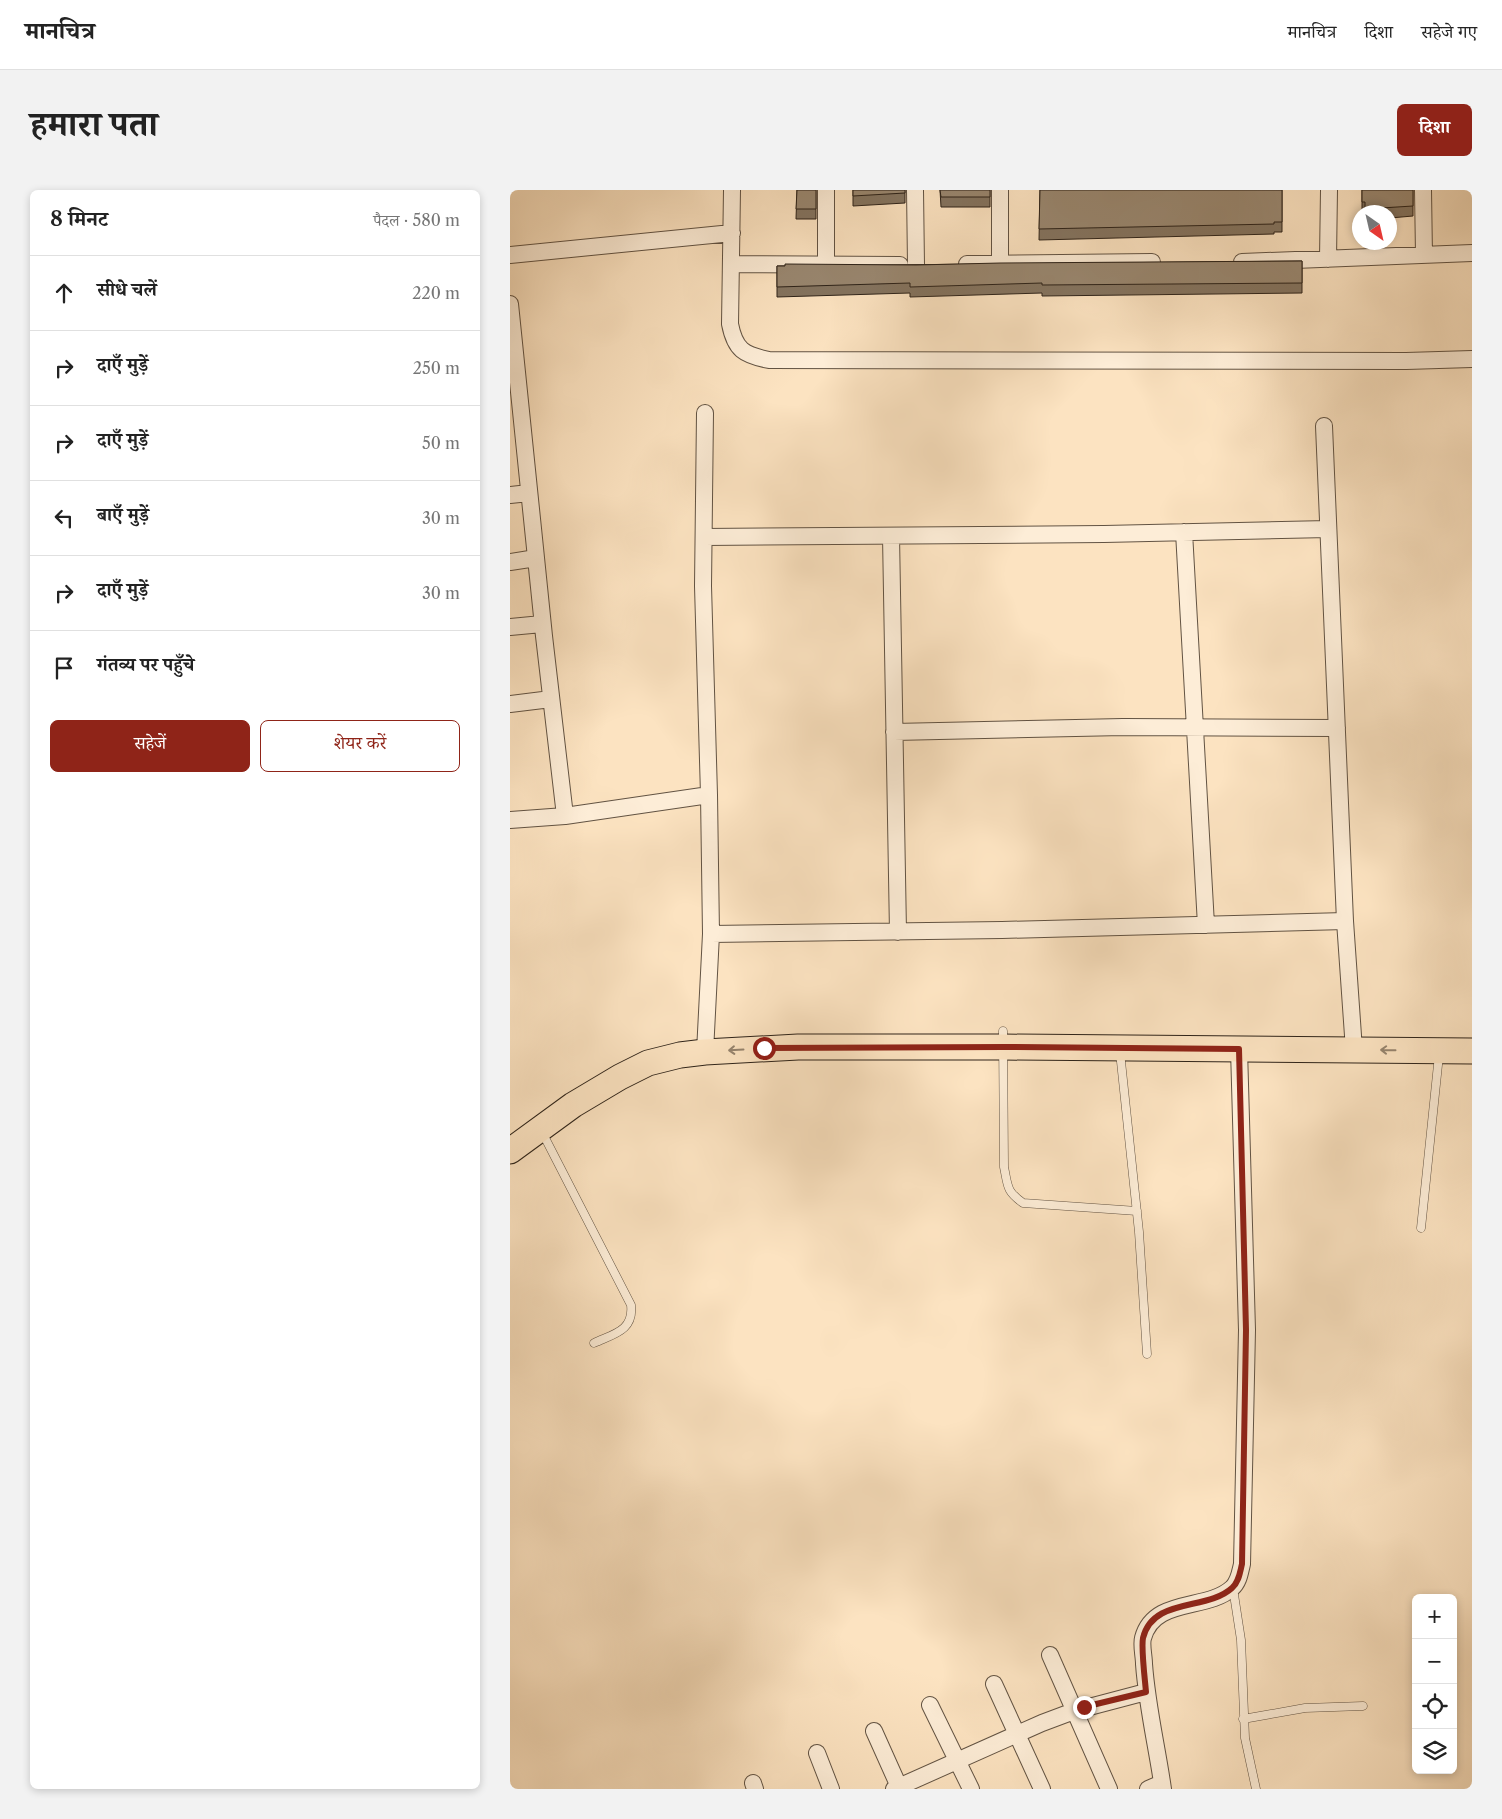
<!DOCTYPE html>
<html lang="hi">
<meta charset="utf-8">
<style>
:root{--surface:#fff;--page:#f2f2f2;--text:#222;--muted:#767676;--line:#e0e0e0;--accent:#8f2418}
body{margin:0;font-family:"Libre Caslon Text","Noto Serif Devanagari",serif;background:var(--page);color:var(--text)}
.controls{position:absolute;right:15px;bottom:15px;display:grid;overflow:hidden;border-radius:8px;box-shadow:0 2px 8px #0003}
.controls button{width:45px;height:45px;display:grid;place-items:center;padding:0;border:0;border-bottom:1px solid var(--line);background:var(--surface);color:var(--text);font:25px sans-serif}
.compass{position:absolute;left:842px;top:15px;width:45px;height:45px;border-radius:50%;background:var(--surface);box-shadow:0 2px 8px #0003;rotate:146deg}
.stop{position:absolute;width:15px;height:15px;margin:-11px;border:4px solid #8f2418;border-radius:50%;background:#fff}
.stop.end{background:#8f2418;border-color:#fff;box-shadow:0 1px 5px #0008}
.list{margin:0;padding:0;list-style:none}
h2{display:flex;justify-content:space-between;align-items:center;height:65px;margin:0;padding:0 20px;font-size:21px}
h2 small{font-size:16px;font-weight:400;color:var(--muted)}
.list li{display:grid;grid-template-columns:32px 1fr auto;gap:15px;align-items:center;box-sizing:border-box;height:75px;padding:0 20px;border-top:1px solid var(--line)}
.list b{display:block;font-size:19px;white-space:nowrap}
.list em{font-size:16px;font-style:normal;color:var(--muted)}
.actions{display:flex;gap:10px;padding:15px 20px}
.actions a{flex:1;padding:11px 0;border:1px solid var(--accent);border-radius:8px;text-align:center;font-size:18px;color:var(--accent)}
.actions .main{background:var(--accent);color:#fff}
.icon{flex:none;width:28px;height:28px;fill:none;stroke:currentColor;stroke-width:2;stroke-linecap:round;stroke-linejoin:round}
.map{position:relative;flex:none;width:962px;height:1599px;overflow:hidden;border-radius:8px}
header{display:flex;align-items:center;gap:30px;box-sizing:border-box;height:70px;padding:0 25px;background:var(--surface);border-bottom:1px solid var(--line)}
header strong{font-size:24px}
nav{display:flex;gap:28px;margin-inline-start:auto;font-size:18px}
.intro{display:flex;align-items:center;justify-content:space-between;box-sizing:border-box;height:120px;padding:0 30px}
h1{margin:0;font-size:35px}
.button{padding:12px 22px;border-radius:8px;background:var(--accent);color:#fff;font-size:18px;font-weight:700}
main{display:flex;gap:30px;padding:0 30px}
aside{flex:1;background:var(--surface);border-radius:8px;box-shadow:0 2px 8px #0003}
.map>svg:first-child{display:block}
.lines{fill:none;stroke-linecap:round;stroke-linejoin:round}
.lane-casing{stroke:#625343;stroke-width:9}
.street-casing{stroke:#625343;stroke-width:18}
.primary-casing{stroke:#2e2319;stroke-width:27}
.lane{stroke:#fdedd7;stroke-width:8}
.street{stroke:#fdedd7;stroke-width:16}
.primary{stroke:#fce3c1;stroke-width:25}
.wall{fill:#847460;stroke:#2e2319}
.building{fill:#998770;stroke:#2e2319}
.oneway{stroke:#95836d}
.route{stroke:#8f2418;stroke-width:6}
</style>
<header>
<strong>मानचित्र</strong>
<nav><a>मानचित्र</a><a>दिशा</a><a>सहेजे गए</a></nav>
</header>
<div class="intro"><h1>हमारा पता</h1><a class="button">दिशा</a></div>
<main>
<aside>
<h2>8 मिनट<small>पैदल · 580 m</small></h2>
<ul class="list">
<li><svg class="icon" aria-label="ahead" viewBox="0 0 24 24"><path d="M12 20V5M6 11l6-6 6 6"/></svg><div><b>सीधे चलें</b></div><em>220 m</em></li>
<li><svg class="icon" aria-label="right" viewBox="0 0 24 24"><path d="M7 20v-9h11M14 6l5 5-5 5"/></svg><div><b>दाएँ मुड़ें</b></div><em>250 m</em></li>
<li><svg class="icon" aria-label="right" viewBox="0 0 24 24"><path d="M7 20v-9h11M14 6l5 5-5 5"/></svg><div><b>दाएँ मुड़ें</b></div><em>50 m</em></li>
<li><svg class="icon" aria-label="left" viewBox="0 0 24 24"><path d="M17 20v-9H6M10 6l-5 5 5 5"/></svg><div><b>बाएँ मुड़ें</b></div><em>30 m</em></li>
<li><svg class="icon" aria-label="right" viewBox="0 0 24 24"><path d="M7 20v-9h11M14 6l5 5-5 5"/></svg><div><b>दाएँ मुड़ें</b></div><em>30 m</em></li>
<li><svg class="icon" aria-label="arrive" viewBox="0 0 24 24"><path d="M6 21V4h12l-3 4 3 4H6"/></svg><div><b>गंतव्य पर पहुँचे</b></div></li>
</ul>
<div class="actions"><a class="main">सहेजें</a><a>शेयर करें</a></div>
</aside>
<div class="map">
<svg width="962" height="1599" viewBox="0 0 962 1599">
<rect width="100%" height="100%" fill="#fce3c1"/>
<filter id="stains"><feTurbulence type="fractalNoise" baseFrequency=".004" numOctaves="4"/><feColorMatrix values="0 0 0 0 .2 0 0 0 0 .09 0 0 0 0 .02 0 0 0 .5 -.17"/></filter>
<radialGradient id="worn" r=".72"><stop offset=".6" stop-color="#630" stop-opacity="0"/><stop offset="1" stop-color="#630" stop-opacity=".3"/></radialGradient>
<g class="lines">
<g class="lane-casing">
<path id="lane" d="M493,841L494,977C498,996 496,1001 513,1013L627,1021
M610,862L629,1042L637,1164
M32,942L121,1115C124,1141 103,1144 84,1153
M911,1038L929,865
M723,1398L731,1450L735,1548L746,1599
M733,1529L795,1518L853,1516"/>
</g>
<g class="street-casing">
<path id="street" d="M222,0L220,134C225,160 234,165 259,170L896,171L962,169
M405,0L406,75
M490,0V73
M913,0L914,65
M0,65L222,43
M818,69L819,0
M732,72L962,63
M221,74L390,75
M316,74V0
M457,74L642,72
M0,114L34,446L55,626
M195,223L193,396L199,605L201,744L195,862
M814,236L835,731L844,860
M0,305L19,303
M674,342L696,735
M381,346L388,742
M194,347L594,344L818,339
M0,372L26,368
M0,437L32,434
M0,514L41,509
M384,542L613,537L827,538
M0,630L55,626L199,605
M201,744L492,740L835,731
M540,1465L599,1599
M484,1494L532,1599
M420,1515L461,1599
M364,1541L390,1599
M307,1563L321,1599
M243,1593L245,1599
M384,1599L532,1533L564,1521L636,1502
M638,1599L652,1593
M653,1599C647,1557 637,1516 634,1474C634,1466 631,1455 633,1448C644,1407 697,1421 722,1398C729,1392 730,1382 732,1374L737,1140L729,859"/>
</g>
<g class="primary-casing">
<path id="primary" d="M0,961L63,915L110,887L138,873L170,865L195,862L288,857H493L962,861"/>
</g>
<use href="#lane" class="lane"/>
<use href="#street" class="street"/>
<use href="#primary" class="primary"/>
</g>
<path class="wall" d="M287,0H306V29H286Z
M343,0H395V13L343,16Z
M430,0H480V17H431Z
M530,0H772V42H764V44L529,50Z
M852,0H903V26L880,28V22H852Z
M792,71V103L532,106V103L400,107V103L267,107V76Z"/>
<path class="building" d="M287,0H306V19H286Z
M343,0H395V3L343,6Z
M430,0H480V7H431Z
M530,0H772V32H764V34L529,39Z
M852,0H903V16L855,19V12H852Z
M792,71V93L532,95V93L400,97V93L267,97V76H275V74L406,75L490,73Z"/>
<defs><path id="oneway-shaft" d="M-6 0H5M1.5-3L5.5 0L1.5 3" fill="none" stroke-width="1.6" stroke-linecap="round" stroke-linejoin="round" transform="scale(1.25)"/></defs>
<g class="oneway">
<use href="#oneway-shaft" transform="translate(226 860) rotate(177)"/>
<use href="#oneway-shaft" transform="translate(878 860) rotate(-179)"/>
</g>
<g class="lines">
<path class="route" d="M254,858L494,857L729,859L736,1140L732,1374C730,1382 729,1392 722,1398C697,1421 643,1407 633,1448C631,1458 635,1490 636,1502L574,1517"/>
</g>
<rect width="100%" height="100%" filter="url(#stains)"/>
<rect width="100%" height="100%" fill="url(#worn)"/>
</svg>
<div class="controls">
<button>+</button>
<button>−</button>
<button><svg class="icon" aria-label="locate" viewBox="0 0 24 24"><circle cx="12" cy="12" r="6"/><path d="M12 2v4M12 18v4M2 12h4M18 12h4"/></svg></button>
<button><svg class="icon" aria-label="layers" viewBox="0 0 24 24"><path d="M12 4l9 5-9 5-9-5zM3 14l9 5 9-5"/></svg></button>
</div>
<svg class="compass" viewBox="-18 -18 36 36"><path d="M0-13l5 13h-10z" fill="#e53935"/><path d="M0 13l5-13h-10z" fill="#767676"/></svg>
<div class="stop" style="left:254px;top:858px"></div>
<div class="stop end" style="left:574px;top:1517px"></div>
</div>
</main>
